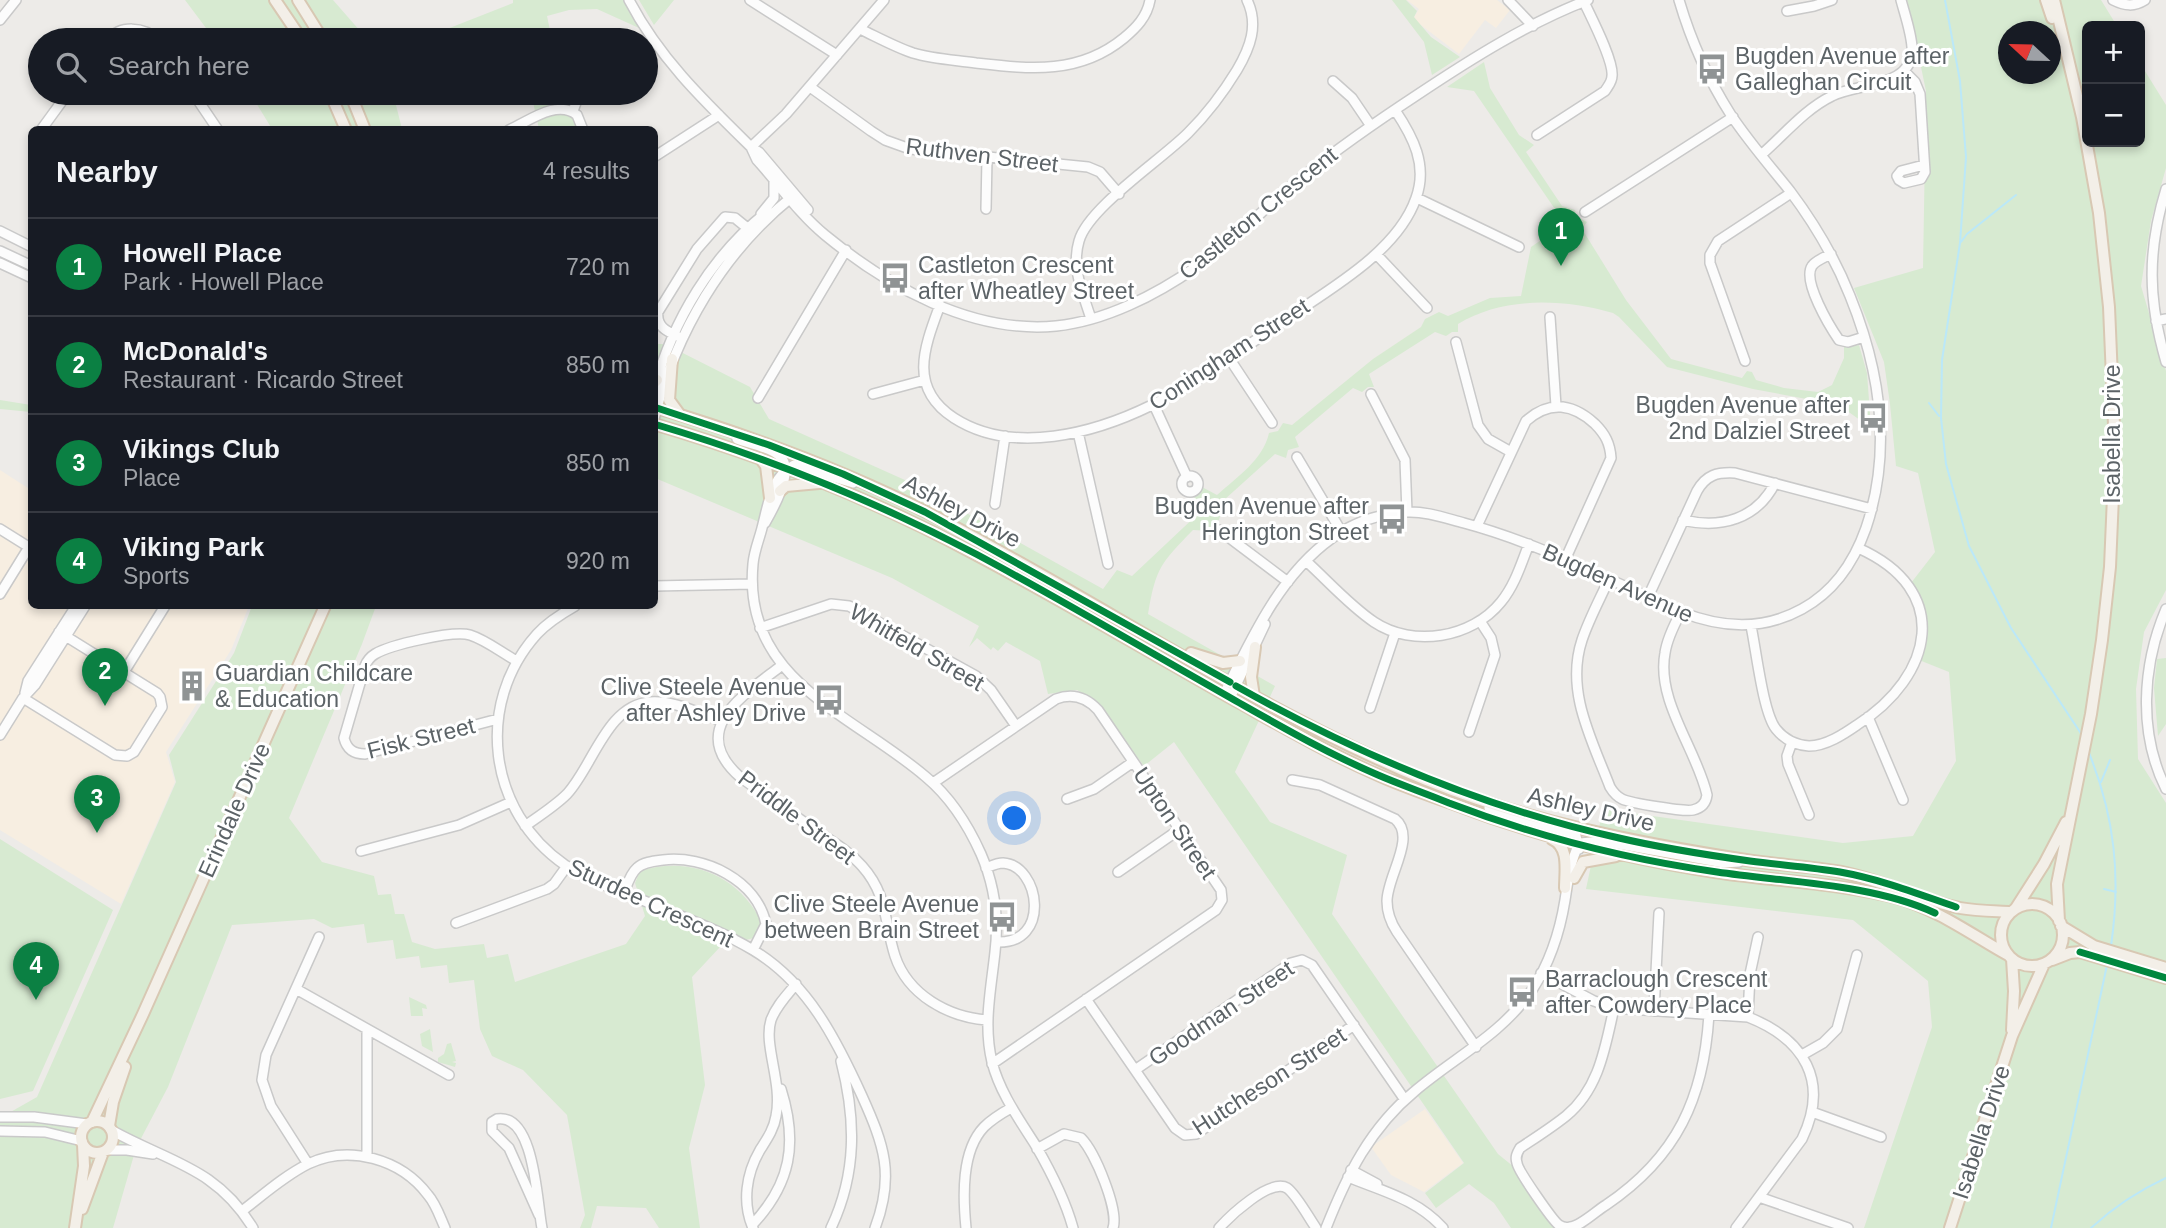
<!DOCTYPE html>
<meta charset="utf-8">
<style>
:root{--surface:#171b24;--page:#20242c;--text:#f1f3f6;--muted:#9ea1a6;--line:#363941;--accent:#0b8043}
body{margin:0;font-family:Helvetica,sans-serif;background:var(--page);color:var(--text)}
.controls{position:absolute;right:21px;top:21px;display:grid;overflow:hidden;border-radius:10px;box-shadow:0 4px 10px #0003}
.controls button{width:63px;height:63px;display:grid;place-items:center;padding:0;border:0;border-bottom:2px solid var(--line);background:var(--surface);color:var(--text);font:35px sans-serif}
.compass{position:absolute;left:1998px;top:21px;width:63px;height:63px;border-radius:50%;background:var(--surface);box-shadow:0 4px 10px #0003;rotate:292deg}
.you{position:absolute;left:1015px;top:819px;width:24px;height:24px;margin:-18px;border:5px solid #fff;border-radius:50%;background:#1a73e8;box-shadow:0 0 0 10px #1a73e833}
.badge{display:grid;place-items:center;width:46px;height:46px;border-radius:50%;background:var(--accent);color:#fff;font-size:23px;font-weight:700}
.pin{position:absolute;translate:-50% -58px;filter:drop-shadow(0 2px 4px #0008)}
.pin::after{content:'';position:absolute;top:37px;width:24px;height:21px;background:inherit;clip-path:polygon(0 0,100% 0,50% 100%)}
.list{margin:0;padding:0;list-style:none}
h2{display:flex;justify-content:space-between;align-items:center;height:91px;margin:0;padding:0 28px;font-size:30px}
h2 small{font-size:23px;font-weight:400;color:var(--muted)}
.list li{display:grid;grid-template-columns:46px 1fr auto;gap:21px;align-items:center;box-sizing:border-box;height:98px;padding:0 28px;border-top:2px solid var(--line)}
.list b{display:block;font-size:26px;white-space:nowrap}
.list p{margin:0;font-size:23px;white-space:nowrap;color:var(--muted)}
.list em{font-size:23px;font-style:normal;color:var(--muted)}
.icon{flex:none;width:38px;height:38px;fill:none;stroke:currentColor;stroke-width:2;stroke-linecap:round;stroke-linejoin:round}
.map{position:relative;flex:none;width:2166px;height:1228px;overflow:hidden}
.search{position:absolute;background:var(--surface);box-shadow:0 4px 10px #0003;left:28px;top:28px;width:630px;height:77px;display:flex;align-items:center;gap:18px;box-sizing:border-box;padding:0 24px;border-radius:38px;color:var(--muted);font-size:26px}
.panel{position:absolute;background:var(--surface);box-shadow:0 4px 10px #0003;left:28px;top:126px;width:630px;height:483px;border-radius:10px}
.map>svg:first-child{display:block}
.commercial{fill:#f7eee1}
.green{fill:#d7ead1;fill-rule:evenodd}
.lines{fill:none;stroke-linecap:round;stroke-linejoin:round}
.stream{stroke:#bbe8f8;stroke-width:2}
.minor-casing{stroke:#c9c9c9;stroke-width:12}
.major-casing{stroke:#d8c8b3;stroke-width:14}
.minor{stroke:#fcfcfc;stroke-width:9}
.major{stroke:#f3efe8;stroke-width:10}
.cycleway-casing{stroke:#fff;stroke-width:11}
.cycleway{stroke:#00873e;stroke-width:7}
.labels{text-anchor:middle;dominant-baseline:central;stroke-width:6;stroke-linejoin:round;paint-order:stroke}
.poi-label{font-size:23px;fill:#5c6367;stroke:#fff;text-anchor:start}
.street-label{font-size:23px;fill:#5c6367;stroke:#fff}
</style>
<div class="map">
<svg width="2166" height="1228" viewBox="0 0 2166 1228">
<rect width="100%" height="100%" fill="#edebe8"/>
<path class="commercial" d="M1407,0H1497L1510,10L1496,28L1485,20L1459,54L1413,19L1419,9Z
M0,470L31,490L32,606H249L231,650L166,752L175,782L121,904L0,830Z
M1425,1109L1463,1163L1424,1192L1391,1175L1371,1147Z"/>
<path class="green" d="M185,0H333L368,40H215Z
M513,0H624L639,28L597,9L569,10L547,16L552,40H419L513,3Z
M639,0H674L654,25Z
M1392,0H1406L1417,11L1414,17L1431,37L1460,57L1432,75L1424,42Z
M1907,0H2101L2117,26H2087V142H2140V63L2166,105V168L2151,221L2141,286L2166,371V590L2144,632L2136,689L2138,759L2166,803V1228H1864L1932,1027L1928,981L1853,920L1586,889L1603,809L1843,843L1913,836L1956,761L1949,672L1919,660L1922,650L1911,583L1935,552L1918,473L1896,466L1890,404L1884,362L1854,288L1923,268L1926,91ZM2008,32H2050V74H2008Z
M1484,62L1490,88L1519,135L1534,145L1526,152L1562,206L1575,210L1577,217L1587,222L1582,229L1626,300L1671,359L1742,378L1747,371L1752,372L1756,380L1784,388L1818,392L1832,385L1844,358V347L1859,345L1867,373L1871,428L1839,405L1753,389L1667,367L1619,317L1613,313C1563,299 1504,296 1458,324V332H1452L1446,336L1435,332L1369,374L1374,387H1368L1362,392L1353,388L1295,437L1299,447L1288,450L1286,458L1275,454L1224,500L1219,520L1211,524L1210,531L1193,530C1161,563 1156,567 1148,614L1275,686L1235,772L1270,822L1347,855L1332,914L1498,1154L1514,1167L1560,1228H1511L1494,1203L1469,1184L1436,1208L1425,1193L1464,1163L1174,742L1144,766L1094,700L1077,690L1048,694L1040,661L1006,642L998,651L993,647L991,650L977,638L969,647L979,626L892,578L655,478V344H665L750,387L769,419L916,485L1103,589L1117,570L1132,576L1201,511L1194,497L1202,487L1217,495C1237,477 1263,460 1269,433L1278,431L1283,423L1292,425L1373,359L1421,327L1425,319L1439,312L1448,316L1490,298L1521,296L1531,247L1547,236L1557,212L1474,91L1447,87Z
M250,93H393L402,129H272Z
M531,93H563L575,109L580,129H539Z
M0,400L31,405V412L0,409Z
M252,606H376L362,644L289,818L322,862L374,876L378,895L391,894L395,914H404L412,942L435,949L484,944L487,958L508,954L515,982L626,944L645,916L635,883L640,871C690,855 740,876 762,923L754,938L721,946L692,977L705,1085L689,1148L700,1228H659L646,1208L597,1206L591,1228H580L585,1215L567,1115L523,1070L492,1056L480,1029L474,980L449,983L447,965L421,968L419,956L396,959L393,940L367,943L364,924L332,928L314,919L232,925L168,1087L136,1148L113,1228H0V1118L37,1097L176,782L169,755L234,653Z
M2166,658V724L2158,736L2154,688L2157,659Z
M0,839L113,910L33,1091L0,1099Z
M409,997L426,1005L427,1009L422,1008L423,1016H411Z
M430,1029L433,1052L422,1046L420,1034Z
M451,1043L456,1061L452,1062L456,1063L455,1067L438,1062V1058L444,1054L447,1044Z"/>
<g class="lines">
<path class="stream" d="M1945,0L1960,81L1966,157L1960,243L1942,360L1941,418L1946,464L1969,546L2011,628L2082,735
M1961,242L1967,234L2016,195
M1929,403L1939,416
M2089,753C2115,817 2121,878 2111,946
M2101,782L2110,760
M2104,889L2116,892
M2051,1228L2107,965
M2091,1228C2114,1207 2138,1191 2166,1178"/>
<g class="minor-casing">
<path id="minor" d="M629,0C659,58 705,102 751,147L759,152L808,210
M750,0L837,55
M1508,0L1533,26
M2113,0C2125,6 2134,7 2145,0
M1787,11L1814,6L1832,0
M0,20L16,0
M860,29C877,37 895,47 913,53C933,59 955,60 976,63C1030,69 1079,75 1124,38C1136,28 1147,17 1150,0
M108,40C120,25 144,26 157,40
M1904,71L1915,82L1920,94L1925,172L1921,179L1904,183L1899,180L1897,176L1901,171L1924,165
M1333,81L1352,98L1371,126
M810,87L871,131L885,140L910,149L1088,167L1100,172L1119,194
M193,93L218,130
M573,111L577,100
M41,130L68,93
M509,130C529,121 557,99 577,115L583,130
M1537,135L1605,91C1608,86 1612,82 1612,76C1614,61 1591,17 1584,2
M751,147L757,160C779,184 799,214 825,235C887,286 971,334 1056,326C1105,321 1156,295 1196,267C1235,240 1268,204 1305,175C1341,146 1379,120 1417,95C1471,59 1528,23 1588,0
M751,147L786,114L884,0
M1761,155C1784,135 1805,109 1832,96C1857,83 1915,88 1912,47C1911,32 1905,15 1901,0
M654,157L719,115
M2166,189C2147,251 2148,300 2166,362
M1417,198L1519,247
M986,209L987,158
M1585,212L1733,117
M761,214L774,198V180
M0,231L32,247
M0,251L32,266
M1376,254L1427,308
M1831,254C1825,257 1815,261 1812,266C1802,281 1830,327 1839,340L1848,342L1864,337
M0,263L32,278
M940,305C924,348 908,388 954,418C1013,456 1095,433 1152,405C1200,382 1243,348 1286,319C1330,289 1398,251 1416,198C1428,165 1413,137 1395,110
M1550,317L1556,406
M1091,319C1083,293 1071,268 1079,241C1088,208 1161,160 1188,133C1207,114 1223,93 1237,70C1250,48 1259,25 1247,0
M2156,321L2166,319
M677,336C666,331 656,326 658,312L697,249L725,217L735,218L751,231
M1456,342L1478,425L1488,439L1511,452
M1229,358L1272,423
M1745,361L1710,263V255L1718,241L1791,193
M654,389C673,320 712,255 768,211
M873,394L925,380
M1371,394L1405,460L1407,512
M758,398L846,250
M1154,405L1187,477
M654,419C676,332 723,252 793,196
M1078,432L1108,564
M737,439C750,444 775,448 783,460C792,475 773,509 765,523
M1297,457L1341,531
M1182 484a8 8 0 1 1 16 0a8 8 0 1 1-16 0Z
M853,483L794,465C771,476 768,506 762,528C759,540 754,551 753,564C742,681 853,714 926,777C950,797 968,825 981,854C994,884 999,919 995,952C991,990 983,1024 992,1062C1000,1093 1019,1119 1036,1146C1051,1172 1065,1199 1073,1228
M995,504L1005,436
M1683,520C1721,529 1757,519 1775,483
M1477,526L1526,421C1550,400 1573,404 1595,424C1605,434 1610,443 1611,458L1565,560
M0,529L32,549
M1219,530L1288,582
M1306,561C1328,581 1349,605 1374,622C1413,648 1472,638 1501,602C1515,585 1521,564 1529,544
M1609,579C1600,599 1589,619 1582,640C1565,691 1592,740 1610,787C1613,792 1616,796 1622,799C1630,803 1684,812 1693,810C1702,808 1706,803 1707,795C1697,750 1656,701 1665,653C1667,639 1674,625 1681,612
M654,586L752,584
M0,594L29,547
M1648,597L1697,491C1706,475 1717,472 1735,473L1872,509
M575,606C561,614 548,622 537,634C474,704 488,812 565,865C589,881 620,891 647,902C682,917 720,930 753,950C808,983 836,1039 862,1096C884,1145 895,1175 875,1228
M2166,609C2142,666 2138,733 2166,789
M1751,626C1756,649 1763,713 1776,729C1784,739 1796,745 1809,746C1826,746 1844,734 1857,725C1934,676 1953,590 1858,548
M760,628L831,604L849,606L976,676L991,690L1016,726
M781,666C745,694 686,729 740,777C765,795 790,812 815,830C831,841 849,851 862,866C888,895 884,922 895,956C908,995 948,1017 987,1020
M124,672L165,606
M25,693L28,681L76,606
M1224,694C1251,639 1280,575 1332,538C1354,522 1379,514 1406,512C1426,511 1445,518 1464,523C1539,543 1609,580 1681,612C1722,628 1762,631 1802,609C1835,591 1854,562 1866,528C1892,451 1880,370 1850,296C1835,258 1814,223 1790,191C1770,166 1749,142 1731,115C1708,79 1691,41 1679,0
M23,698L115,755L127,756L134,752L162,707L160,697L157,693L59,632
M1230,698L1265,624
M1370,708L1395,633
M1868,717L1903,800
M498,719L365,754C354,754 347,750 344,738L365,666C367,661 370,657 375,654C390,645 453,630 470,635C486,640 502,653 517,661
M1469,732L1495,655L1491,638L1480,621
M0,735L23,698L35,685L85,606
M1792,742L1787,756L1788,764L1809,815
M1292,780L1320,785L1395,819C1417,837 1387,876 1387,901C1387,912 1391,923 1397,932L1476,1047
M933,783L1056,699C1072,693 1086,697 1098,710L1221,890L1222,900L1216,910L992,1064
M1067,799L1094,789L1133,762
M1489,808L1576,836L1579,849
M525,826C539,816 555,806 567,794C593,766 607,705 650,702C674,700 700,714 722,721
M1580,843L1602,841L1724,863L1739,862
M361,851L459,825L511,802
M986,868C991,866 997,863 1003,863C1040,865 1052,945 996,942
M1118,872L1180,829
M624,893C627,885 630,874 637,868C643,862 655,861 663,860C704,855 757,880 766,924L753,950
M456,923L547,889L554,884L567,866
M1541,973L1594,1001L1614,1008L1748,1017C1804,1039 1830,1081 1802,1139L1736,1228
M296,989L449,1075
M1086,999L1175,1128L1185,1135L1196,1134L1354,1025
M1614,1008C1605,1048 1599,1089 1566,1116C1551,1128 1535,1138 1520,1148C1517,1153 1515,1157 1517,1163C1518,1171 1553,1221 1559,1225C1562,1227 1566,1228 1570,1227C1581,1226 1596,1211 1606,1205C1677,1157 1704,1098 1709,1014
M1654,1011L1659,913
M1748,1017L1750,974L1758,937
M367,1029V1157
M1802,1055L1823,1043L1837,1029L1857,955
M1135,1070L1291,963L1302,960L1312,965L1405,1100
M1812,1112L1881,1137
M0,1117H34L87,1124
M111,1130C168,1162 216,1167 253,1228
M0,1131L45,1132L82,1141
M1037,1149L1064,1134L1081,1138C1095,1152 1119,1210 1113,1228
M107,1150H127L153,1154
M308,1164L271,1106L262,1080L266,1055L319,937
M1351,1170L1377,1184
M1348,1177C1382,1191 1417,1199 1443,1228
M1759,1197L1848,1228
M242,1211C263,1195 284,1176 308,1164C349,1144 401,1159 428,1195C436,1204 440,1217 445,1228
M539,1215L509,1148L492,1131V1122L497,1119C535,1113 537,1204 542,1228
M752,1225C791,1184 798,1143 781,1089
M753,1228C742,1203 746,1174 760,1150C767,1139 774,1129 776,1116C783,1083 763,1045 771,1020C776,1006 787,995 796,984
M831,1228C857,1173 856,1119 841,1061
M966,1228C963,1197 961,1151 984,1127C992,1119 1002,1113 1011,1108
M1219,1228C1230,1216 1270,1178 1287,1188C1296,1194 1309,1218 1316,1228
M1326,1228C1347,1175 1370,1128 1415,1091C1455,1057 1501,1035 1532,990C1549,964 1560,931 1565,900C1568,881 1570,862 1579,844"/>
</g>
<g class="major-casing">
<path id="major" d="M275,0L302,40
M298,0L323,40
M2046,0L2052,18
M2054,0L2082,117L2099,213L2109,307L2115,449L2110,567L2102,640L2091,714L2057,884L2059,921
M330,93L346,130
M350,93L365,130
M672,359L669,400L680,415
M654,383L657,380
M654,407C748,435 841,469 928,513C1096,599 1252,708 1426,780C1529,822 1637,843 1746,860C1777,865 1809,866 1841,872C1882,880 1919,900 1960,908C1977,911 1994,911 2011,912
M654,424C766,457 873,499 975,554C1064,601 1151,653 1238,702C1283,727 1328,753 1376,774C1400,785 1426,794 1451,803C1536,836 1625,858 1715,872C1774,881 1839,883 1897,898C1937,909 1972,935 2008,955
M760,458L766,466L770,498
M780,491L786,486L819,483
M1191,653L1223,663L1240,661
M1254,696L1251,677L1255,647
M1552,839C1570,847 1565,871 1565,888
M1574,878L1583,862L1616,856
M2001 935a31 31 0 1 1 62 0a31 31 0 1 1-62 0Z
M2016,908L2044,864L2066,822
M2061,926L2094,946L2166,968
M2052,960L2070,953L2080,952L2166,978
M2012,1030L2014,991L2012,959
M81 1137a16 16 0 1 1 32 0a16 16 0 1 1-32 0Z
M92,1122L143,1014L325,606
M109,1126L113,1102L125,1067
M82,1209L103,1152
M75,1228L84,1166L83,1145
M1950,1228L2012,1036L2044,964"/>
</g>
<use href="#minor" class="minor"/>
<use href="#major" class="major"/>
<g class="cycleway-casing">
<path id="cycleway" d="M657,408L769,445L843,474L925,512L1230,682
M654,424C766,457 873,500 976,554C1064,601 1149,652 1236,701C1282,727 1329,754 1378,775C1401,785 1425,793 1449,803C1535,836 1626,859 1717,872C1785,882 1873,884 1935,913
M1236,686C1357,754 1483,808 1619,838C1662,848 1707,855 1750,861C1780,865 1810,867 1840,872C1880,879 1918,894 1956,907
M2080,952L2166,978"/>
</g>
<use href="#cycleway" class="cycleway"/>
</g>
<defs>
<g id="bus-bare" transform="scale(2.415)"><path d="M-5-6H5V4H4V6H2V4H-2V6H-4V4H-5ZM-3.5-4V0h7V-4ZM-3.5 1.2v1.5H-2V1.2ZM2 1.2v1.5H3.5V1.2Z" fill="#8f9394" stroke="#fff" stroke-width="2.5" paint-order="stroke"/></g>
<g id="building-bare" transform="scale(2.415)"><path d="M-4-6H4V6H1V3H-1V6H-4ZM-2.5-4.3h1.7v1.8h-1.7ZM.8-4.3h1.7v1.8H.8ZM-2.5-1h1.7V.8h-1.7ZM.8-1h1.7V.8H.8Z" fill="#8f9394" stroke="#fff" stroke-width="2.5" paint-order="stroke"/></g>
</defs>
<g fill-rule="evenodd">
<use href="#bus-bare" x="1712" y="69"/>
<use href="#bus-bare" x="895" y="278"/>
<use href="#bus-bare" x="1873" y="418"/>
<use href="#bus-bare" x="1392" y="519"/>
<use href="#building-bare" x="192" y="686"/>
<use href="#bus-bare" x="829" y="700"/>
<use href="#bus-bare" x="1002" y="917"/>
<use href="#bus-bare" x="1522" y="992"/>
</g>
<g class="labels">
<g class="poi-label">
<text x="1735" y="56">Bugden Avenue after<tspan x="1735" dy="26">Galleghan Circuit</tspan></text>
<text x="918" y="265">Castleton Crescent<tspan x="918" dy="26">after Wheatley Street</tspan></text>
<text x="1850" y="405" text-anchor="end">Bugden Avenue after<tspan x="1850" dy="26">2nd Dalziel Street</tspan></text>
<text x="1369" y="506" text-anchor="end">Bugden Avenue after<tspan x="1369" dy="26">Herington Street</tspan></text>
<text x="215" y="673">Guardian Childcare<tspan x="215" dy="26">&amp; Education</tspan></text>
<text x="806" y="687" text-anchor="end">Clive Steele Avenue<tspan x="806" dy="26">after Ashley Drive</tspan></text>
<text x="979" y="904" text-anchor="end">Clive Steele Avenue<tspan x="979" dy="26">between Brain Street</tspan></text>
<text x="1545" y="979">Barraclough Crescent<tspan x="1545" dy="26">after Cowdery Place</tspan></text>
</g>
<g class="street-label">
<text transform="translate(982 155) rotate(7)">Ruthven Street</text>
<text transform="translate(1258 213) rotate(-39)">Castleton Crescent</text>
<text transform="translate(1229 354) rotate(-33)">Coningham Street</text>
<text transform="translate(2112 434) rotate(-90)">Isabella Drive</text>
<text transform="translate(962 511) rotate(28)">Ashley Drive</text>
<text transform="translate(1618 583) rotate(24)">Bugden Avenue</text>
<text transform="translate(917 647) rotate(30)">Whitfeld Street</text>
<text transform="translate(421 738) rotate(-14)">Fisk Street</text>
<text transform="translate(1591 809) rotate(13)">Ashley Drive</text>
<text transform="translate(234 810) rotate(-66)">Erindale Drive</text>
<text transform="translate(797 817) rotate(37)">Priddle Street</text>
<text transform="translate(1175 823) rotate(56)">Upton Street</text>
<text transform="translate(651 903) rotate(25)">Sturdee Crescent</text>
<text transform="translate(1221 1013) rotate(-34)">Goodman Street</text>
<text transform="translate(1269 1081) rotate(-33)">Hutcheson Street</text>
<text transform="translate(1981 1132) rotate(-72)">Isabella Drive</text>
</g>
</g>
</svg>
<div class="controls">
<button>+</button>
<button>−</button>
</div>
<svg class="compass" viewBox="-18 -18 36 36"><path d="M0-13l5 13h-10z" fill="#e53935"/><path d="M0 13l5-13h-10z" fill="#9ea1a6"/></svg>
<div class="you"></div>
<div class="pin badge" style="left:1561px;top:266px">1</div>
<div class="pin badge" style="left:105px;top:706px">2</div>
<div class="pin badge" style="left:97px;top:833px">3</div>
<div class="pin badge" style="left:36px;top:1000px">4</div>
<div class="search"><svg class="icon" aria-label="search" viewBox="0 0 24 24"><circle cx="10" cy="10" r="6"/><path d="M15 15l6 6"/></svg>Search here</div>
<section class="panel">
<h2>Nearby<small>4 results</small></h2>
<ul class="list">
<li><span class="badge">1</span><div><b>Howell Place</b><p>Park · Howell Place</p></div><em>720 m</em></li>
<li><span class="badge">2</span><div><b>McDonald's</b><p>Restaurant · Ricardo Street</p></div><em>850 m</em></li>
<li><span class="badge">3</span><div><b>Vikings Club</b><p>Place</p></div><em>850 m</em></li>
<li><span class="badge">4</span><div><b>Viking Park</b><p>Sports</p></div><em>920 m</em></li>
</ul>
</section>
</div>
